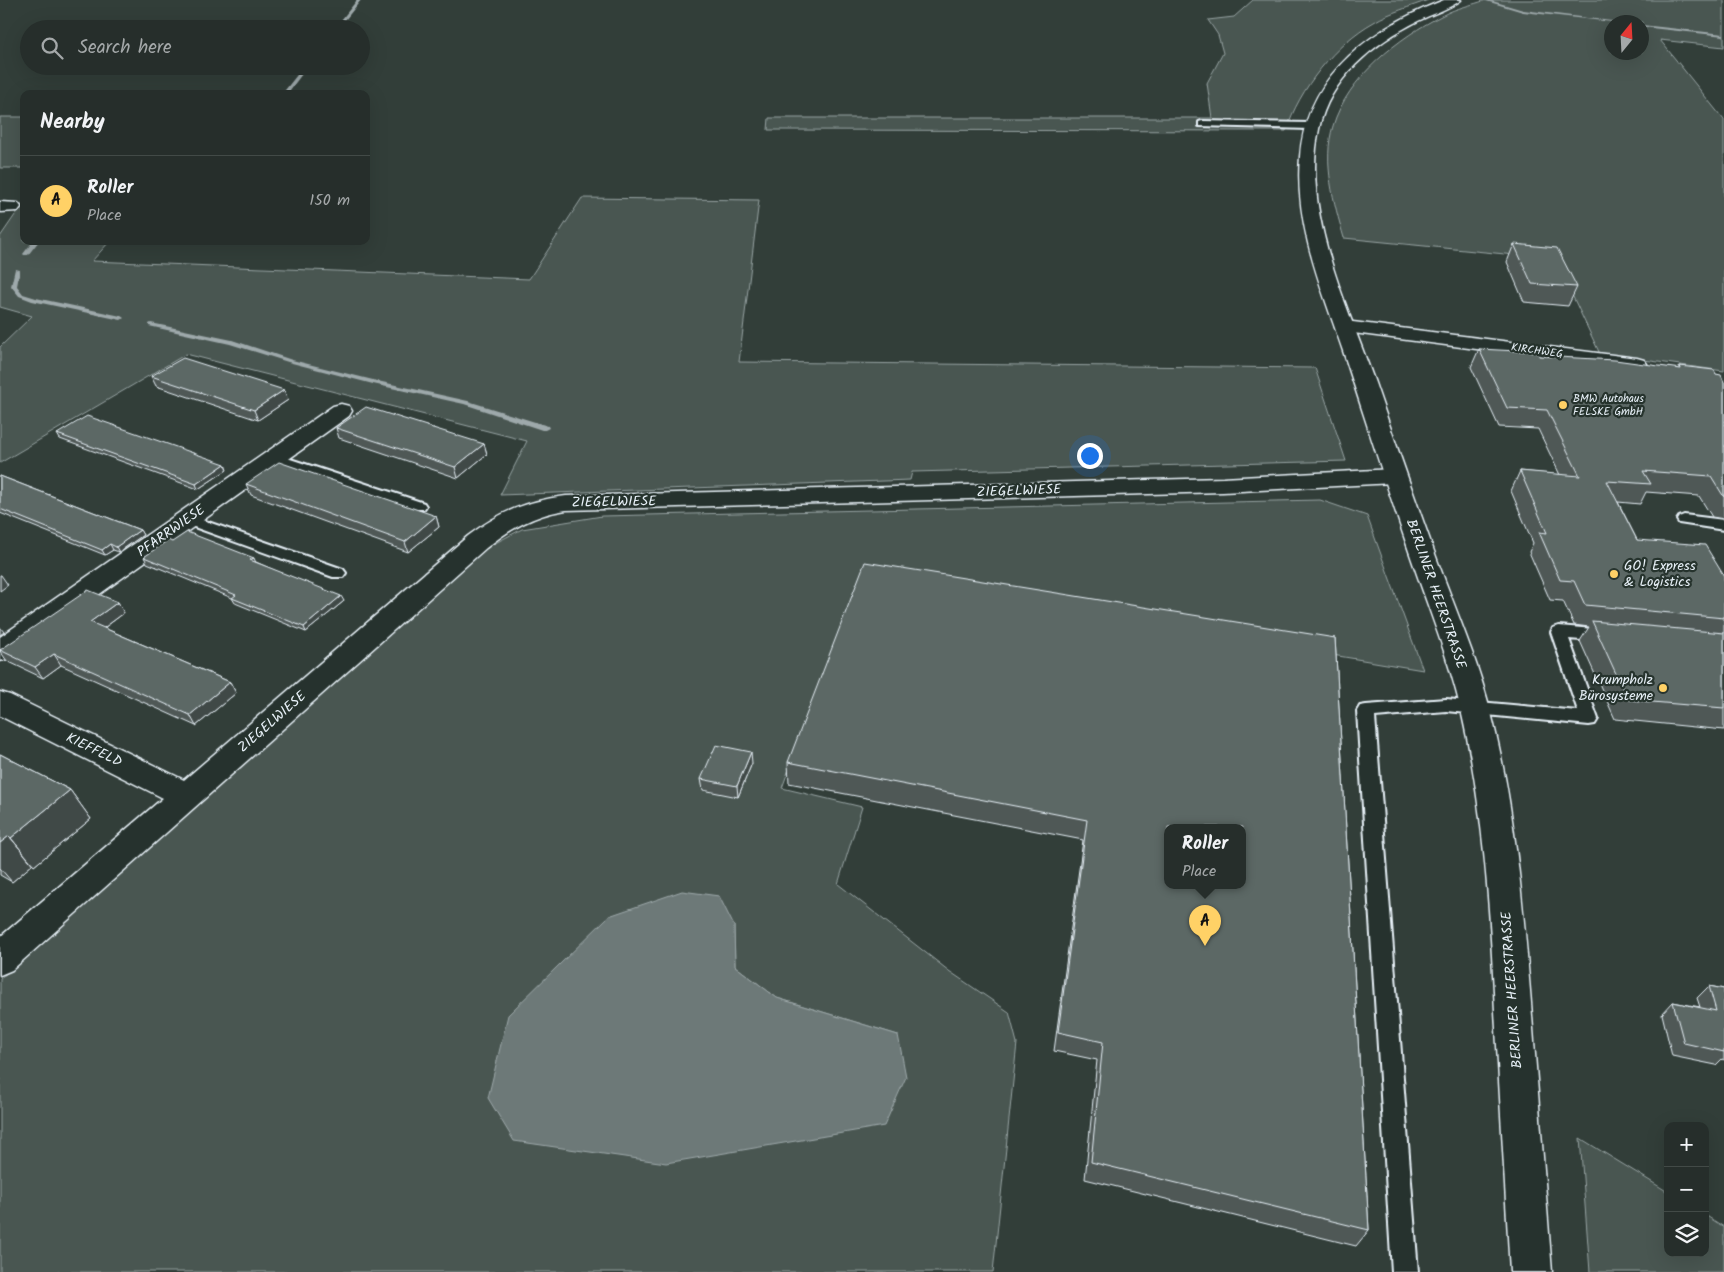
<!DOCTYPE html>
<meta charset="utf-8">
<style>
:root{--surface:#262e2b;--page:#323a37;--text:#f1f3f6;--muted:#a4a8a9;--line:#424a47;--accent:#ffd166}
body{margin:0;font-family:Kalam,sans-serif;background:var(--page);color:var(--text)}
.controls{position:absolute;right:15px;bottom:15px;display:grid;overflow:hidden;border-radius:10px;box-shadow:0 5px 20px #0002}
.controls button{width:45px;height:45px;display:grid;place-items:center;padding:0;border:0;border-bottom:1px solid var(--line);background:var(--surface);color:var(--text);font:25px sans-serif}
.compass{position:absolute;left:1604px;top:15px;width:45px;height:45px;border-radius:50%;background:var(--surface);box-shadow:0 5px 20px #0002;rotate:18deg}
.you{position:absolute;left:1089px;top:455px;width:18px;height:18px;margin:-12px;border:4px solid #fff;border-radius:50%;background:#1a73e8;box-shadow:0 0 0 8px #1a73e833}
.badge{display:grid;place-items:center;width:32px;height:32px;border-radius:50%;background:var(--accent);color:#111;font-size:16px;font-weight:700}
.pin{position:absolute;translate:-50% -41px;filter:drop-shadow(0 1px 2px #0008)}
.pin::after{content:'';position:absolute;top:26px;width:18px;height:15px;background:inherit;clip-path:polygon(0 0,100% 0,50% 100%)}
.popup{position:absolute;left:1164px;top:824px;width:82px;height:65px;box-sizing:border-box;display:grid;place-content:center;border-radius:10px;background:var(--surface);filter:drop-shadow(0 1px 4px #0005);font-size:16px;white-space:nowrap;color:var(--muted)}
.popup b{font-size:19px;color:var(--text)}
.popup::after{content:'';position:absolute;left:50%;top:100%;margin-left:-10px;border:10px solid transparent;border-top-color:var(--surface)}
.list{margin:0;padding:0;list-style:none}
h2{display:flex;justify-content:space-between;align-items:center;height:65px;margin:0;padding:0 20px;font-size:21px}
h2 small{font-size:16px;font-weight:400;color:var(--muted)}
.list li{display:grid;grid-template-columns:32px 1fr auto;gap:15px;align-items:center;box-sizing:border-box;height:90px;padding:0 20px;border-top:1px solid var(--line)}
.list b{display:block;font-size:19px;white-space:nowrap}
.list p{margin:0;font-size:16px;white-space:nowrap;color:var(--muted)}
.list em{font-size:16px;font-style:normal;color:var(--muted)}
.icon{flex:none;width:28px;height:28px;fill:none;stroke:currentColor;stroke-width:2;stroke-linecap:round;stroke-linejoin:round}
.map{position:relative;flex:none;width:1724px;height:1272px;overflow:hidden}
.search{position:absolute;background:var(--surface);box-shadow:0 5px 20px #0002;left:20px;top:20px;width:350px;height:55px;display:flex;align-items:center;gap:12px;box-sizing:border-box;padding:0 18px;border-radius:28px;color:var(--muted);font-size:19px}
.panel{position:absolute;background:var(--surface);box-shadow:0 5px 20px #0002;left:20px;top:90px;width:350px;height:155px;border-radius:10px}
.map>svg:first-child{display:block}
.green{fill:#495651;stroke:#98a4a4;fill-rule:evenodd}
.water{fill:#6d7978;stroke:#9ea9ab}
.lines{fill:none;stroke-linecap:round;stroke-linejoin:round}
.stream{fill:#9ea9ab;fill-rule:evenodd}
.lane-casing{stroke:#e8f1f8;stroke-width:4}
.street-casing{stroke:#e8f1f8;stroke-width:3}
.primary-casing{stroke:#e8f1f8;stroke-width:3}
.lane{fill:#26332d;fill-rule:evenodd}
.street{fill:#26332d;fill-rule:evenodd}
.primary{fill:#26332d;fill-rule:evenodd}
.wall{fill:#4f5957;stroke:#e8f1f8}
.shaded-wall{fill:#404947;stroke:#e8f1f8}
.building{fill:#5c6865;stroke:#e8f1f8;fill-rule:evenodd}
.poi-dot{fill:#ffd166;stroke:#26332d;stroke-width:2}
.labels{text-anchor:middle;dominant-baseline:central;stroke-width:4.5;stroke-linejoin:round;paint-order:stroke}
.far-street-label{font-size:11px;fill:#e8f1f8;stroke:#26332d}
.far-poi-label{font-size:11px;fill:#e8f1f8;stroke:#26332d;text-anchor:start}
.street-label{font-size:14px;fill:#e8f1f8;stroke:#26332d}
.poi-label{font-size:14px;fill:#e8f1f8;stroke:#26332d;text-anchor:start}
</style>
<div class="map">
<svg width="1724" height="1272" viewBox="0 0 1724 1272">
<rect width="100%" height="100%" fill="#323e39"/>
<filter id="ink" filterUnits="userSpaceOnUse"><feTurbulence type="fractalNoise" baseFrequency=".02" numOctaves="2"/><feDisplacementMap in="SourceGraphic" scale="10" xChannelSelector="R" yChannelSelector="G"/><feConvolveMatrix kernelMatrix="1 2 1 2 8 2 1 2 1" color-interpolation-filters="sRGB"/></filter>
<g filter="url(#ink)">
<path class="green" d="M1253,0H1428C1411,7 1390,12 1374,22C1336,43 1299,89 1286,131L768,130L769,118H1212L1207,83L1223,53L1218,35L1208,20L1234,17Z
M1486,0H1724V47L1660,40L1724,120V371L1600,354L1555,259L1344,238C1334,203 1322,162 1333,126C1347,78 1399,37 1443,15C1456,8 1472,5 1486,0ZM1612,22H1642V52H1612Z
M0,117H24V168H0Z
M582,198L759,200L739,362L1315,368L1346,461L912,472L910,480L500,495L527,441L186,354L0,463V347L32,316L0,307V237L24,202V241H110L92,261L529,279Z
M1320,500L1367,516L1423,670L860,577L782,788L862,807L838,884L949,971L1009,1012L1017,1043L993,1272H0V979L482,550L522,529L602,516ZM734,926L735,966L777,998L898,1035L508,1015Z
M1580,1138L1668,1192V1253H1705V1215L1724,1227V1272H1590Z"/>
<path class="water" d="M682,891L719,896L734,926L735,966L777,998L898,1035L906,1077L884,1126L666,1163L514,1141L488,1098L508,1015L609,916Z"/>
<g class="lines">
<path class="stream" d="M357,0H361L338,29H334Z
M1483,0H1489L1523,10L1620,22H1612L1523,12Z
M1642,25L1724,34V36L1642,27Z
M304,66H308L287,94H282Z
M33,241H39L28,255H24L23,254Z
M15,269L20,270L17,286L23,294L36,298L121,316L124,318L121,320L32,301L19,296L11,286Z
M151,323L232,340L292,360L373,380L468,401L548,426L549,428L545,430H542L464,404L373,384L288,362L230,344L149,326V324Z"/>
<g class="lane-casing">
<path id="lane" d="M1202,121L1311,123L1315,126L1311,129L1199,126V122Z
M275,454L424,503L426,506L424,509H414L270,461L268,458Z
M188,515L343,569L346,573L343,577H333L183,523L181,520L183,517Z
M1684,515L1724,520V530L1679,523L1677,520L1679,517Z
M1559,626L1605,630L1611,632L1613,636L1611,640L1605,642L1569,639L1598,719L1595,724L1589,725L1446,711L1375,717L1418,1272H1392L1357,711L1360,706L1366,705L1446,699L1578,711L1551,632L1553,628Z"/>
</g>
<g class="street-casing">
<path id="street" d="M0,202L18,203L21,207L18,211L0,212Z
M1345,321L1637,358L1644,360L1647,364L1644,368L1637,370L1338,331L1335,327L1338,323Z
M341,404L349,406L352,411L349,416L10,658L0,661V637L333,406Z
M1394,469L1402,471L1406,476L1402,481L1394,483L1223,492L566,510C534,515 511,528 486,548L12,970L0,975V937L163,798L0,716V692L10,695L184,780L468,536C500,512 526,501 566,496L1223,478Z"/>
</g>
<g class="primary-casing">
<path id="primary" d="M1444,0H1461C1449,9 1432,14 1418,21C1374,43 1329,79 1319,129C1301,212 1348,306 1375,383C1396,444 1417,505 1439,565C1457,613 1477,660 1490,709C1515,805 1523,905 1531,1003C1538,1093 1545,1182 1552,1272H1510C1505,1185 1500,1098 1495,1011C1490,910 1484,809 1461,710C1449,659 1429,610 1412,560C1388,491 1366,421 1343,351C1322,289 1294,224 1300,157C1306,74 1372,28 1444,0Z"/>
</g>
<use href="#lane" class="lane"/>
<use href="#street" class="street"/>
<use href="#primary" class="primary"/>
</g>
<path class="wall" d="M1514,244L1577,287L1568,306L1524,302L1507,262Z
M1479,349L1539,356L1678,369L1680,366L1716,374L1724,382V519L1712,517L1699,496L1646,492L1640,504L1618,502L1637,540L1724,576V730L1615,719L1580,641L1589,627L1574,625L1563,601L1550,600L1529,552L1533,543L1511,491L1520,471L1560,475L1538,429L1499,427L1471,367Z
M151,376L288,400L258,420L156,386Z
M336,428L484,444L487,454L458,478L339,438Z
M57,434L227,470L198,489L60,439Z
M0,476L140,530L143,535L119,552L113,550L105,555L0,513Z
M246,484L436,516L439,527L408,552L251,495Z
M172,542L256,562L344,601L306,632L235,603L232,598L147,563L144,557Z
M118,602L124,613L104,628L230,682L236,693L196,726L61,665L43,678L7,661L0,651V650Z
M1335,638L1369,1230L1356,1246L1085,1179L1097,1060L1054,1051L1083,840L789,783L788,762Z
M0,754L70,790L91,819L34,866L33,864L12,882L0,875Z
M752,763L738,797L703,790L701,779Z
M1709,986L1724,989V1060L1722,1059L1716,1065L1672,1056L1662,1014L1673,1002L1700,1007L1697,998Z"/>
<path class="shaded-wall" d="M284,390L288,400L258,420L254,410Z
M484,444L487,454L458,478L455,467Z
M225,464L227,470L198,489L196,484Z
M436,516L439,527L408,552L405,542Z
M140,530L143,535L119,552L116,547Z
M110,544L113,550L105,555L102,550Z
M254,558L256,563L250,560Z
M0,575H1L8,585L0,591Z
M341,596L344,601L306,632L304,627Z
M118,602L124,613L97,633L90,622Z
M0,627L4,632L0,635Z
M54,654L61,665L43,678L35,667Z
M230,682L236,693L196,726L190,715Z
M751,752L752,763L738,797L737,786Z
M70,790L91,819L34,866L11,838Z
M9,836L33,864L12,882L0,868V843Z"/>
<path class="building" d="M1514,244L1557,248L1577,287L1532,284Z
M1479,349L1537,352L1539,356L1615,360L1681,369L1680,366L1714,370L1716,374L1721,375L1724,382V497L1711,476L1643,471L1651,484L1607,481L1637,540L1705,545L1724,576V618L1585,605L1574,581L1560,580L1539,532L1547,533L1520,471L1580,476L1547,410L1507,408Z
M183,358L284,390L254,410L151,376Z
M366,407L484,444L455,467L336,428Z
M87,416L225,464L196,484L57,434Z
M279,462L436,516L405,542L246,484Z
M0,476L140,530L116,547L110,544L102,550L0,509Z
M187,532L254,558L250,560L341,596L304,627L232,598L236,595L144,557L168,540L172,542Z
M865,562L1335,638L1369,1230L1091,1162L1103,1042L1058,1032L1087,820L788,762ZM1168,827H1242V885H1168Z
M88,590L118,602L90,622L230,682L190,715L54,654L35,667L0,650Z
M1592,621L1724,633V708L1628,700Z
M716,745L751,752L737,786L701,779Z
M0,754L70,790L11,838L9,836L0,843Z
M1709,986L1724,989V1052L1684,1043L1673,1002L1716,1011Z"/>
</g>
<g class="poi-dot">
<circle cx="1563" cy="405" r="5"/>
<circle cx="1614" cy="574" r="5"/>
<circle cx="1663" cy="688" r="5"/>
</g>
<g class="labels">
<g class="far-street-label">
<text transform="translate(1537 351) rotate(8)">KIRCHWEG</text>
</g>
<g class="far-poi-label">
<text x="1573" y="399">BMW Autohaus<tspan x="1573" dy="13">FELSKE GmbH</tspan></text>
</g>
<g class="street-label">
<text transform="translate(1019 491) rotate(-2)">ZIEGELWIESE</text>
<text transform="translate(614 502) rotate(-1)">ZIEGELWIESE</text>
<text transform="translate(171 531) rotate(-35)">PFARRWIESE</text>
<text transform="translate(1436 594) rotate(71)">BERLINER HEERSTRASSE</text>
<text transform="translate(272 722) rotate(-41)">ZIEGELWIESE</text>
<text transform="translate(94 750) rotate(26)">KIEFFELD</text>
<text transform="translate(1512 990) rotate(-94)">BERLINER HEERSTRASSE</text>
</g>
<g class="poi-label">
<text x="1624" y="566">GO! Express<tspan x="1624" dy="16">&amp; Logistics</tspan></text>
<text x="1653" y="680" text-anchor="end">Krumpholz<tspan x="1653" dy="16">Bürosysteme</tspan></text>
</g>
</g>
</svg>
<div class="controls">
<button>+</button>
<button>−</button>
<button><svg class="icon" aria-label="layers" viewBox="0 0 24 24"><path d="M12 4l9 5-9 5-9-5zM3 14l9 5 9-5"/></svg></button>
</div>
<svg class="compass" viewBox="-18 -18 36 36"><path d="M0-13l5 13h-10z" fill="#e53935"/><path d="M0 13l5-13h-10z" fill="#a4a8a9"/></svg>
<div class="you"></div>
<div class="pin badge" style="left:1205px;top:946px">A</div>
<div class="popup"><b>Roller</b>Place</div>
<div class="search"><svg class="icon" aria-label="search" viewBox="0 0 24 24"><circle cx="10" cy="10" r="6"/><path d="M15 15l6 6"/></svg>Search here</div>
<section class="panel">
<h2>Nearby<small></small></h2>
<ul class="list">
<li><span class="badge">A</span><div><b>Roller</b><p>Place</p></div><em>150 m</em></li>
</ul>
</section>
</div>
